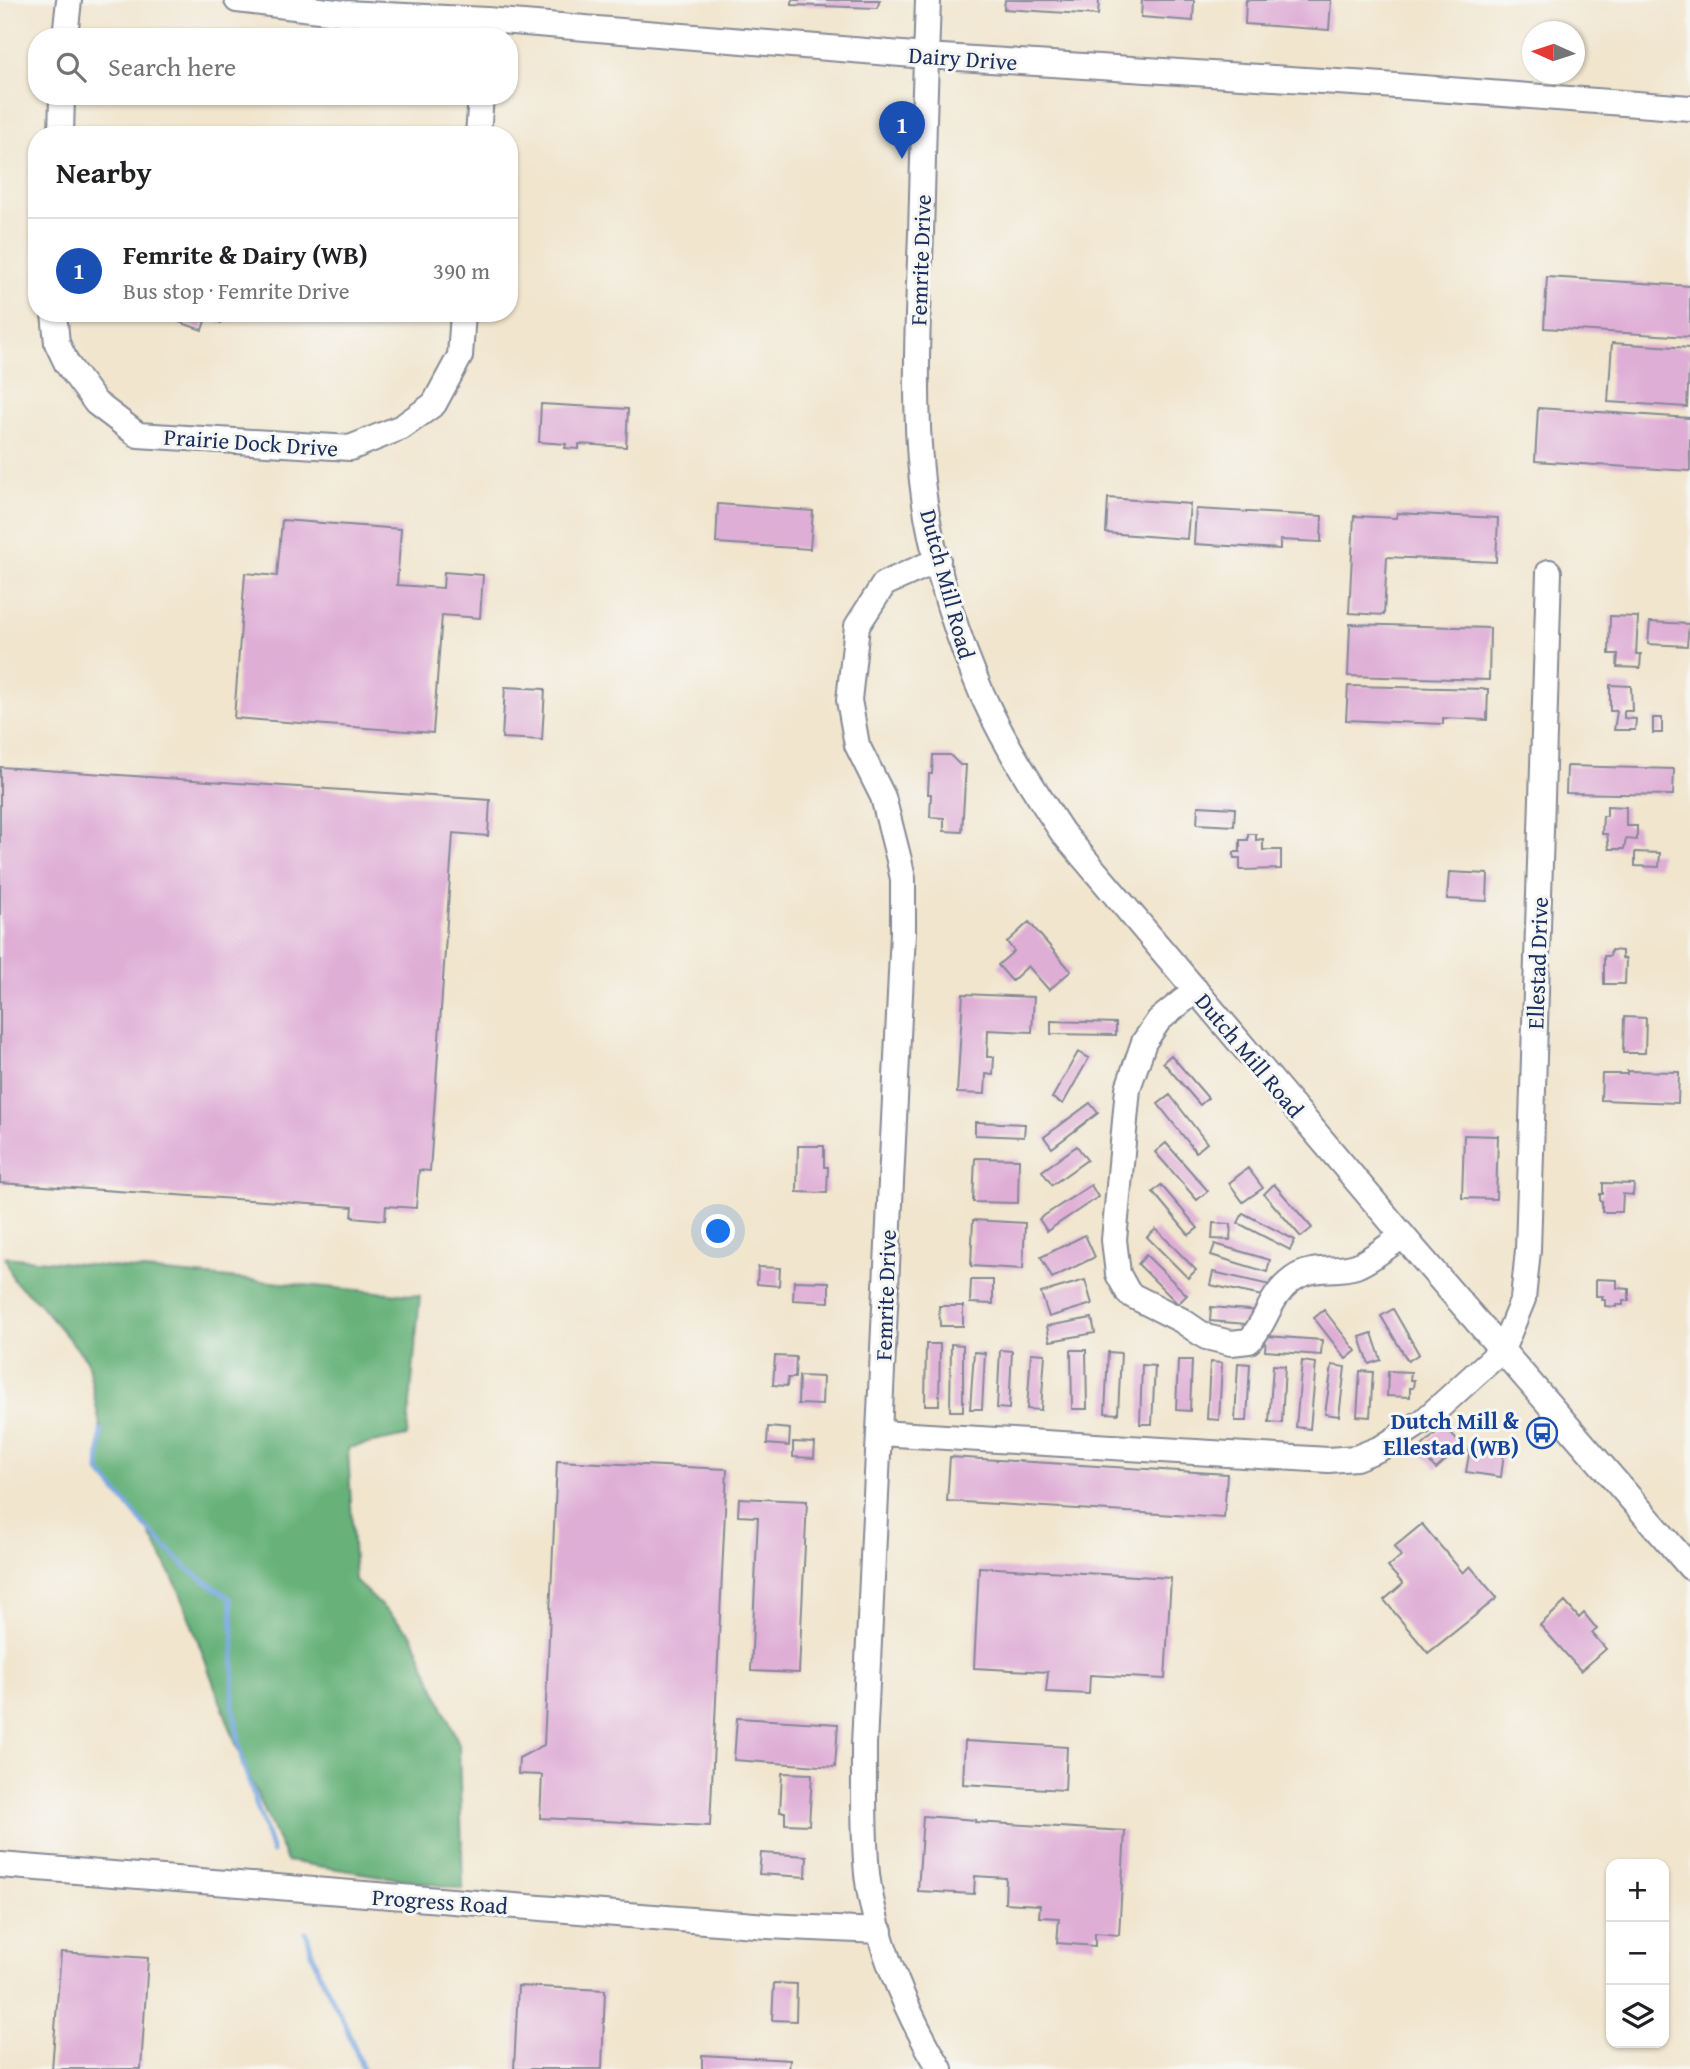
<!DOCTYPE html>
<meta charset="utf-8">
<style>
:root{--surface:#fff;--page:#f2f2f2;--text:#202124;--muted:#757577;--line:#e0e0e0;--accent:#db2777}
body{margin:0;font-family:"Gentium Book Plus",serif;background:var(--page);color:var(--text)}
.controls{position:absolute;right:21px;bottom:21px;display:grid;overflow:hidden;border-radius:14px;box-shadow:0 2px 5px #0004}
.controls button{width:63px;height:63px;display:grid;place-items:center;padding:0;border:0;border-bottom:2px solid var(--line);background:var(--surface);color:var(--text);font:35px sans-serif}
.compass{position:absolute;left:1522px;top:21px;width:63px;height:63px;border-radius:50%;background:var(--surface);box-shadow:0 2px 5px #0004;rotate:273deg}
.you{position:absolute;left:719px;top:1232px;width:24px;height:24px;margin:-18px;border:5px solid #fff;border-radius:50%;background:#1a73e8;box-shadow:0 0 0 10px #1a73e833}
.badge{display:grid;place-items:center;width:46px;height:46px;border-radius:50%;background:var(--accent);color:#fff;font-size:23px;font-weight:700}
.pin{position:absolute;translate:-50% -58px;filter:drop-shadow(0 2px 4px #0008)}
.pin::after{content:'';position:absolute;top:37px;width:24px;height:21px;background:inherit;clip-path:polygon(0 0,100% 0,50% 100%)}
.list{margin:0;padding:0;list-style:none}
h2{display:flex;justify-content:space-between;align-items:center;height:91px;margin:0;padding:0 28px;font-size:30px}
h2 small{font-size:23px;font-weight:400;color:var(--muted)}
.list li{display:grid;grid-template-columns:46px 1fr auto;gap:21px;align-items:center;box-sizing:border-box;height:105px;padding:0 28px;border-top:2px solid var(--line)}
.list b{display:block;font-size:26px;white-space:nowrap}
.list p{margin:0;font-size:23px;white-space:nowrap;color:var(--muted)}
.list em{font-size:23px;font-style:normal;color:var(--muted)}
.icon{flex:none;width:38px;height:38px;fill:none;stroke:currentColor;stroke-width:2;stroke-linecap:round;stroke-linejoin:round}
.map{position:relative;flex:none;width:1690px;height:2069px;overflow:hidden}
.search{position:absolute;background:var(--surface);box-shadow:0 2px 5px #0004;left:28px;top:28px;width:490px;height:77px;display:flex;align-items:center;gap:18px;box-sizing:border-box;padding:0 24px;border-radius:28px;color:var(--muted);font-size:26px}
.panel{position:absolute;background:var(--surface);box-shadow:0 2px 5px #0004;left:28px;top:126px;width:490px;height:196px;border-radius:28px}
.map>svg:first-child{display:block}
.forest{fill:#68b27a;stroke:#42706c;stroke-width:2}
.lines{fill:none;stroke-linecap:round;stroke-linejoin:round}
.stream{stroke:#76a7e1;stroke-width:5}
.building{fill:#dfaed6}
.minor-casing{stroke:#868a96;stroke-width:28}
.minor{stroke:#fff;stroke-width:24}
.labels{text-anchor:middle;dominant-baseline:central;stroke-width:6;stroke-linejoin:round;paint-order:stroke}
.street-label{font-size:23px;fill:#1b2f5e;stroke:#f6f6f2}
.transit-label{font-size:23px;font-weight:bold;fill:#164399;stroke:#f6f6f2;text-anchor:end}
</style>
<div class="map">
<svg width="1690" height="2069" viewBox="0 0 1690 2069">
<rect width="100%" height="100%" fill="#f6f6f2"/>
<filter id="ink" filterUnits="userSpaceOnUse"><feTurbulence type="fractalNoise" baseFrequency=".0143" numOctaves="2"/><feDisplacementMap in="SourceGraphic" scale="14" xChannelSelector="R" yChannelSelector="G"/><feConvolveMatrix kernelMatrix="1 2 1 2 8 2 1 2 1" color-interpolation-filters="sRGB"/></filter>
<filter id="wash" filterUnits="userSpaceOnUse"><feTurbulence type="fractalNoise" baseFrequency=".00686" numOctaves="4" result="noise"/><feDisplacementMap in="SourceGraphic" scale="28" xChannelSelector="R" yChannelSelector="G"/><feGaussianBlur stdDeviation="1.57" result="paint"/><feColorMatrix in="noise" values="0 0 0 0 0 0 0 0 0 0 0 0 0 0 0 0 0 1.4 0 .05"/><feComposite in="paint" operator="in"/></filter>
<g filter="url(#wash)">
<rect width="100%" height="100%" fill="#f1e5cd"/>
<path class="forest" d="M5,1257L420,1296L407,1436L348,1448L355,1581L412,1635L459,1744L463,1889L287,1861L242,1760L179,1590L147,1528L99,1471L101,1430L87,1360L37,1301L14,1281Z"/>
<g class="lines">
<path class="stream" d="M101,1430L99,1471L147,1528L189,1570L231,1599L234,1646L233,1705L242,1760L272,1852
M306,1932L317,1968L345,2024L363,2069"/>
</g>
<g id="blocks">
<path class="building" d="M792,0H880L877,8L792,5Z
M1005,0H1099L1098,15L1004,9Z
M1142,0H1194L1193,21L1141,17Z
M1246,0H1331L1329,30L1245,24Z
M1547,277L1690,286V337L1544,328Z
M153,313H224L221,323L206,318L202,330Z
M1612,343L1690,348L1687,407L1608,402Z
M541,404L628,409L626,447L579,444V449L565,448L566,444L539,442Z
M1538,408L1690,418V471L1535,461Z
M1108,498L1190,504L1187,539L1106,533Z
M718,504L813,511L810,549L716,543Z
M1196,509L1322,516L1321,542L1280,540V549L1194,544Z
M1397,513L1498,518L1496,562L1387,557L1384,615L1349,613L1354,516L1396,518Z
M282,520L401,529L397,585L443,588L444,572L483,575L480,618L442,615L433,733L234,718L245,573L277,576Z
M1610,616L1638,617L1636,654H1641L1640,668L1617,667L1618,654H1609Z
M1650,622L1689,624L1687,646L1648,644Z
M1350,624L1490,628L1489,680L1348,676Z
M1610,685L1631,686L1632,711H1624V718L1636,719L1635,730H1614L1617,711H1610Z
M1348,686L1488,689L1487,720L1443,718V724L1346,720Z
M505,687L545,689L542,740L502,738Z
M1653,718H1662V733H1653Z
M933,755H950L960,765H966L962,832L944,831V818L930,817L931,794H928L929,774H932Z
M1567,766L1674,769L1673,795L1566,793Z
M0,767L490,800L488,836L453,833L430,1171L419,1170L416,1208L386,1206L385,1220L352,1217L353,1207L0,1183Z
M1198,806L1235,808L1234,826L1197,824Z
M1607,806L1626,807V826H1637V840L1626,839L1624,849H1609L1607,834H1602L1603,816H1607Z
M1248,834H1256V840L1263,839V850H1281V869L1240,870V858H1234V852H1240V840H1248Z
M1635,852L1660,853L1659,867L1635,866Z
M1449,872L1488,874L1487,901L1447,899Z
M1029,922L1071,971L1049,990L1028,966L1012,981L998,965L1014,951L1007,942Z
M1611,950L1622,951V958L1626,959L1625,984H1604V956H1610Z
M963,994L1034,997L1032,1032L988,1030L987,1057H994L993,1075L986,1074L985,1094L957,1093Z
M1624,1017L1646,1018L1645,1053H1623Z
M1051,1021L1116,1023V1035L1051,1034Z
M1078,1052L1089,1058L1063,1104L1052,1098Z
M1171,1055L1208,1098L1200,1105L1163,1062Z
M1627,1071L1679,1072L1678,1103L1601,1100L1602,1074H1627Z
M1170,1095L1207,1143L1196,1152L1158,1104Z
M1090,1103L1098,1113L1052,1148L1044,1137Z
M975,1122L1025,1124L1024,1137L975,1135Z
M1464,1135L1498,1136L1496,1199L1462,1198Z
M1166,1143L1208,1191L1197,1200L1155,1152Z
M798,1146H824V1167H828L827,1193L797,1192Z
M1077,1146L1087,1160L1052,1185L1042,1171Z
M975,1158L1019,1159L1018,1203L973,1202Z
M1248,1168L1263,1188L1243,1202L1229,1183Z
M1603,1183L1634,1184L1633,1195L1623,1194L1622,1212H1602V1201H1600V1194H1603Z
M1274,1184L1312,1228L1301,1237L1264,1194Z
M1091,1185L1098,1197L1047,1231L1039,1219Z
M1161,1185L1198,1228L1189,1235L1153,1192Z
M1243,1213L1295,1240L1290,1250L1238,1223Z
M973,1220L1025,1223L1023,1269L971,1266Z
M1213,1223L1231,1224L1230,1240L1212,1239Z
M1156,1229L1196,1270L1188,1278L1147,1237Z
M1085,1235L1095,1257L1052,1278L1041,1257Z
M1215,1244L1270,1260L1267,1272L1211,1255Z
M1146,1255L1187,1295L1178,1304L1138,1264Z
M758,1267L780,1268L779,1286L757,1284Z
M1213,1272L1270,1285L1267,1297L1210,1285Z
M1596,1279L1617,1280V1288L1629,1289V1301H1623V1305H1616V1307L1605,1306V1300H1602L1603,1296H1596Z
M971,1280H993V1304L970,1303Z
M1085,1280L1092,1304L1049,1317L1041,1293Z
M794,1281L829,1282V1302L793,1300Z
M939,1306H963V1326H940Z
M1211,1307L1260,1311L1259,1325L1210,1321Z
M1393,1309L1419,1354L1408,1361L1381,1316Z
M1324,1310L1356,1351L1346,1359L1314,1318Z
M1092,1318L1095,1333L1050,1341L1047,1326Z
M1372,1333L1381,1360L1369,1364L1360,1337Z
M1266,1336L1322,1340L1321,1355L1265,1351Z
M926,1344H940L939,1405H925Z
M951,1344L963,1345V1411H950Z
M1000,1350L1012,1351L1009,1409L997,1408Z
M1071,1350H1086L1087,1409H1072Z
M974,1352L985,1353L982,1409H970Z
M1108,1352L1121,1353L1118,1414L1105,1413Z
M1031,1353L1045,1354L1041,1410L1027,1409Z
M775,1356L796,1357L795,1378H788L787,1386L773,1385Z
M1178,1360H1192L1190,1411L1176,1410Z
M1302,1361L1316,1363L1310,1429L1296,1427Z
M1210,1362L1222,1363L1219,1420L1207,1419Z
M1238,1363L1250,1364L1247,1421H1235Z
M1142,1365L1155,1366L1152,1424H1140Z
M1273,1365L1285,1366L1282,1423L1269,1422Z
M1332,1365L1345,1367L1339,1416L1325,1414Z
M1360,1371L1373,1372L1370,1417L1357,1416Z
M1388,1371L1411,1372L1410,1380H1414L1413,1388H1410V1397L1387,1396Z
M799,1376L823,1377L822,1405L798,1404Z
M1444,1425L1462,1445L1436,1469L1418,1450Z
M768,1427L790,1429L789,1446L767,1444Z
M793,1442L815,1443L814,1458L793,1457Z
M1470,1448L1504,1452L1501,1477L1466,1472Z
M950,1457L1227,1474L1224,1518L947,1501Z
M557,1461L727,1469L710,1826L540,1818L542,1775L518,1774L519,1758L544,1745Z
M739,1498L807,1501L799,1673L751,1671L758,1517L738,1516Z
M1422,1524L1463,1573L1470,1566L1497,1598L1428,1653L1384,1600L1403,1584L1388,1567L1401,1556L1394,1547Z
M979,1567L1171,1578L1165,1679L1090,1675L1089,1694L1046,1692L1048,1672L974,1668Z
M1565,1602L1579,1618L1584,1613L1597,1629L1592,1633L1606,1649L1581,1671L1540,1625Z
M737,1718L838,1724L835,1767L734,1760Z
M965,1741L1067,1747L1065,1790L963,1784Z
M782,1773L812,1774L809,1825L785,1824V1812H780Z
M923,1816L976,1820L975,1822L1125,1831L1119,1935L1095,1933V1946L1057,1943L1059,1918L1039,1917L1040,1905L1005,1903L1006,1878L975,1876L974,1894L918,1891Z
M761,1853L807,1856L806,1877L759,1874Z
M61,1952L148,1958L141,2069H52Z
M774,1983L797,1984L796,2021L772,2020Z
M518,1986L605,1990L602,2069H514Z
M702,2055L790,2060L789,2069H702Z"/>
</g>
</g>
<g filter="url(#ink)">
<use href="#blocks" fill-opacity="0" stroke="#868a96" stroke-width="2"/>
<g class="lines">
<g class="minor-casing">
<path id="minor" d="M237,0L344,13L487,20L926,56L1369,84L1690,108
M928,0C925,78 923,155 921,233C918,315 913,399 922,481C929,544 950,617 974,675C996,731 1029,782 1062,832L1415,1250L1690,1567
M65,37L69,0
M61,135L62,96
M478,135L481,96
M54,313L57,343L67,364L96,403L138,435L350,448L402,427L434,404L460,356L463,313
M938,560L884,584L857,626L849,700L857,745L883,797L899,860L903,879V932L864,1745C864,1788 863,1831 867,1874C875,1940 906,2012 940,2069
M1196,990L1159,1020L1144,1042L1128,1088L1114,1240L1118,1274L1129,1294L1181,1320L1206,1337L1231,1343L1249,1341C1268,1321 1268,1297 1293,1279C1312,1265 1335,1273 1356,1266C1370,1261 1390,1244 1403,1236
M879,1433L1328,1460L1356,1458L1381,1448L1425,1420L1502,1350L1523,1299L1528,1250L1549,572
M0,1865L767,1926L880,1931"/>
</g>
<use href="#minor" class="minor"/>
</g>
</g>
<defs>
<g id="bus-ring" transform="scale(1.575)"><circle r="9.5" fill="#f6f6f2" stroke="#1a4fb4" stroke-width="1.5"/><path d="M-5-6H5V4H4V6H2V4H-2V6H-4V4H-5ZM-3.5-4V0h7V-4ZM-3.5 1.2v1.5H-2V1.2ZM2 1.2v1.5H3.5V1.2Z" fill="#1a4fb4"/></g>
</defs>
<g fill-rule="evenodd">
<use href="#bus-ring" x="1542" y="1433"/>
</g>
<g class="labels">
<g class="street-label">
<text transform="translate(963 58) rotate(4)">Dairy Drive</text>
<text transform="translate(920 260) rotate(-88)">Femrite Drive</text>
<text transform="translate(251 442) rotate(4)">Prairie Dock Drive</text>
<text transform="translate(948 584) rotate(75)">Dutch Mill Road</text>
<text transform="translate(1537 963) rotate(-88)">Ellestad Drive</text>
<text transform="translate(1250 1055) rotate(50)">Dutch Mill Road</text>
<text transform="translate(885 1295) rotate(-88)">Femrite Drive</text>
<text transform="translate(440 1901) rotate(4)">Progress Road</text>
</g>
<g class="transit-label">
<text x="1519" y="1420">Dutch Mill &amp;<tspan x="1519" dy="26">Ellestad (WB)</tspan></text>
</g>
</g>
</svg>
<div class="controls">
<button>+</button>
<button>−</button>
<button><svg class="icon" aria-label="layers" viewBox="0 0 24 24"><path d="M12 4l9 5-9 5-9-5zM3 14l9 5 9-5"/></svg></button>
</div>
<svg class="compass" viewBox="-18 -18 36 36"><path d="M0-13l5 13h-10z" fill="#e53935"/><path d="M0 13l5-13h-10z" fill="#757577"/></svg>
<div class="you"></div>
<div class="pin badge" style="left:902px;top:159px;background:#1a4fb4">1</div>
<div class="search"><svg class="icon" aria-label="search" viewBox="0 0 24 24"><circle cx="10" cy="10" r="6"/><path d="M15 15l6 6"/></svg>Search here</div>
<section class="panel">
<h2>Nearby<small></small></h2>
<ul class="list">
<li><span class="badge" style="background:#1a4fb4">1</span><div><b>Femrite &amp; Dairy (WB)</b><p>Bus stop · Femrite Drive</p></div><em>390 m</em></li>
</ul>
</section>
</div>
